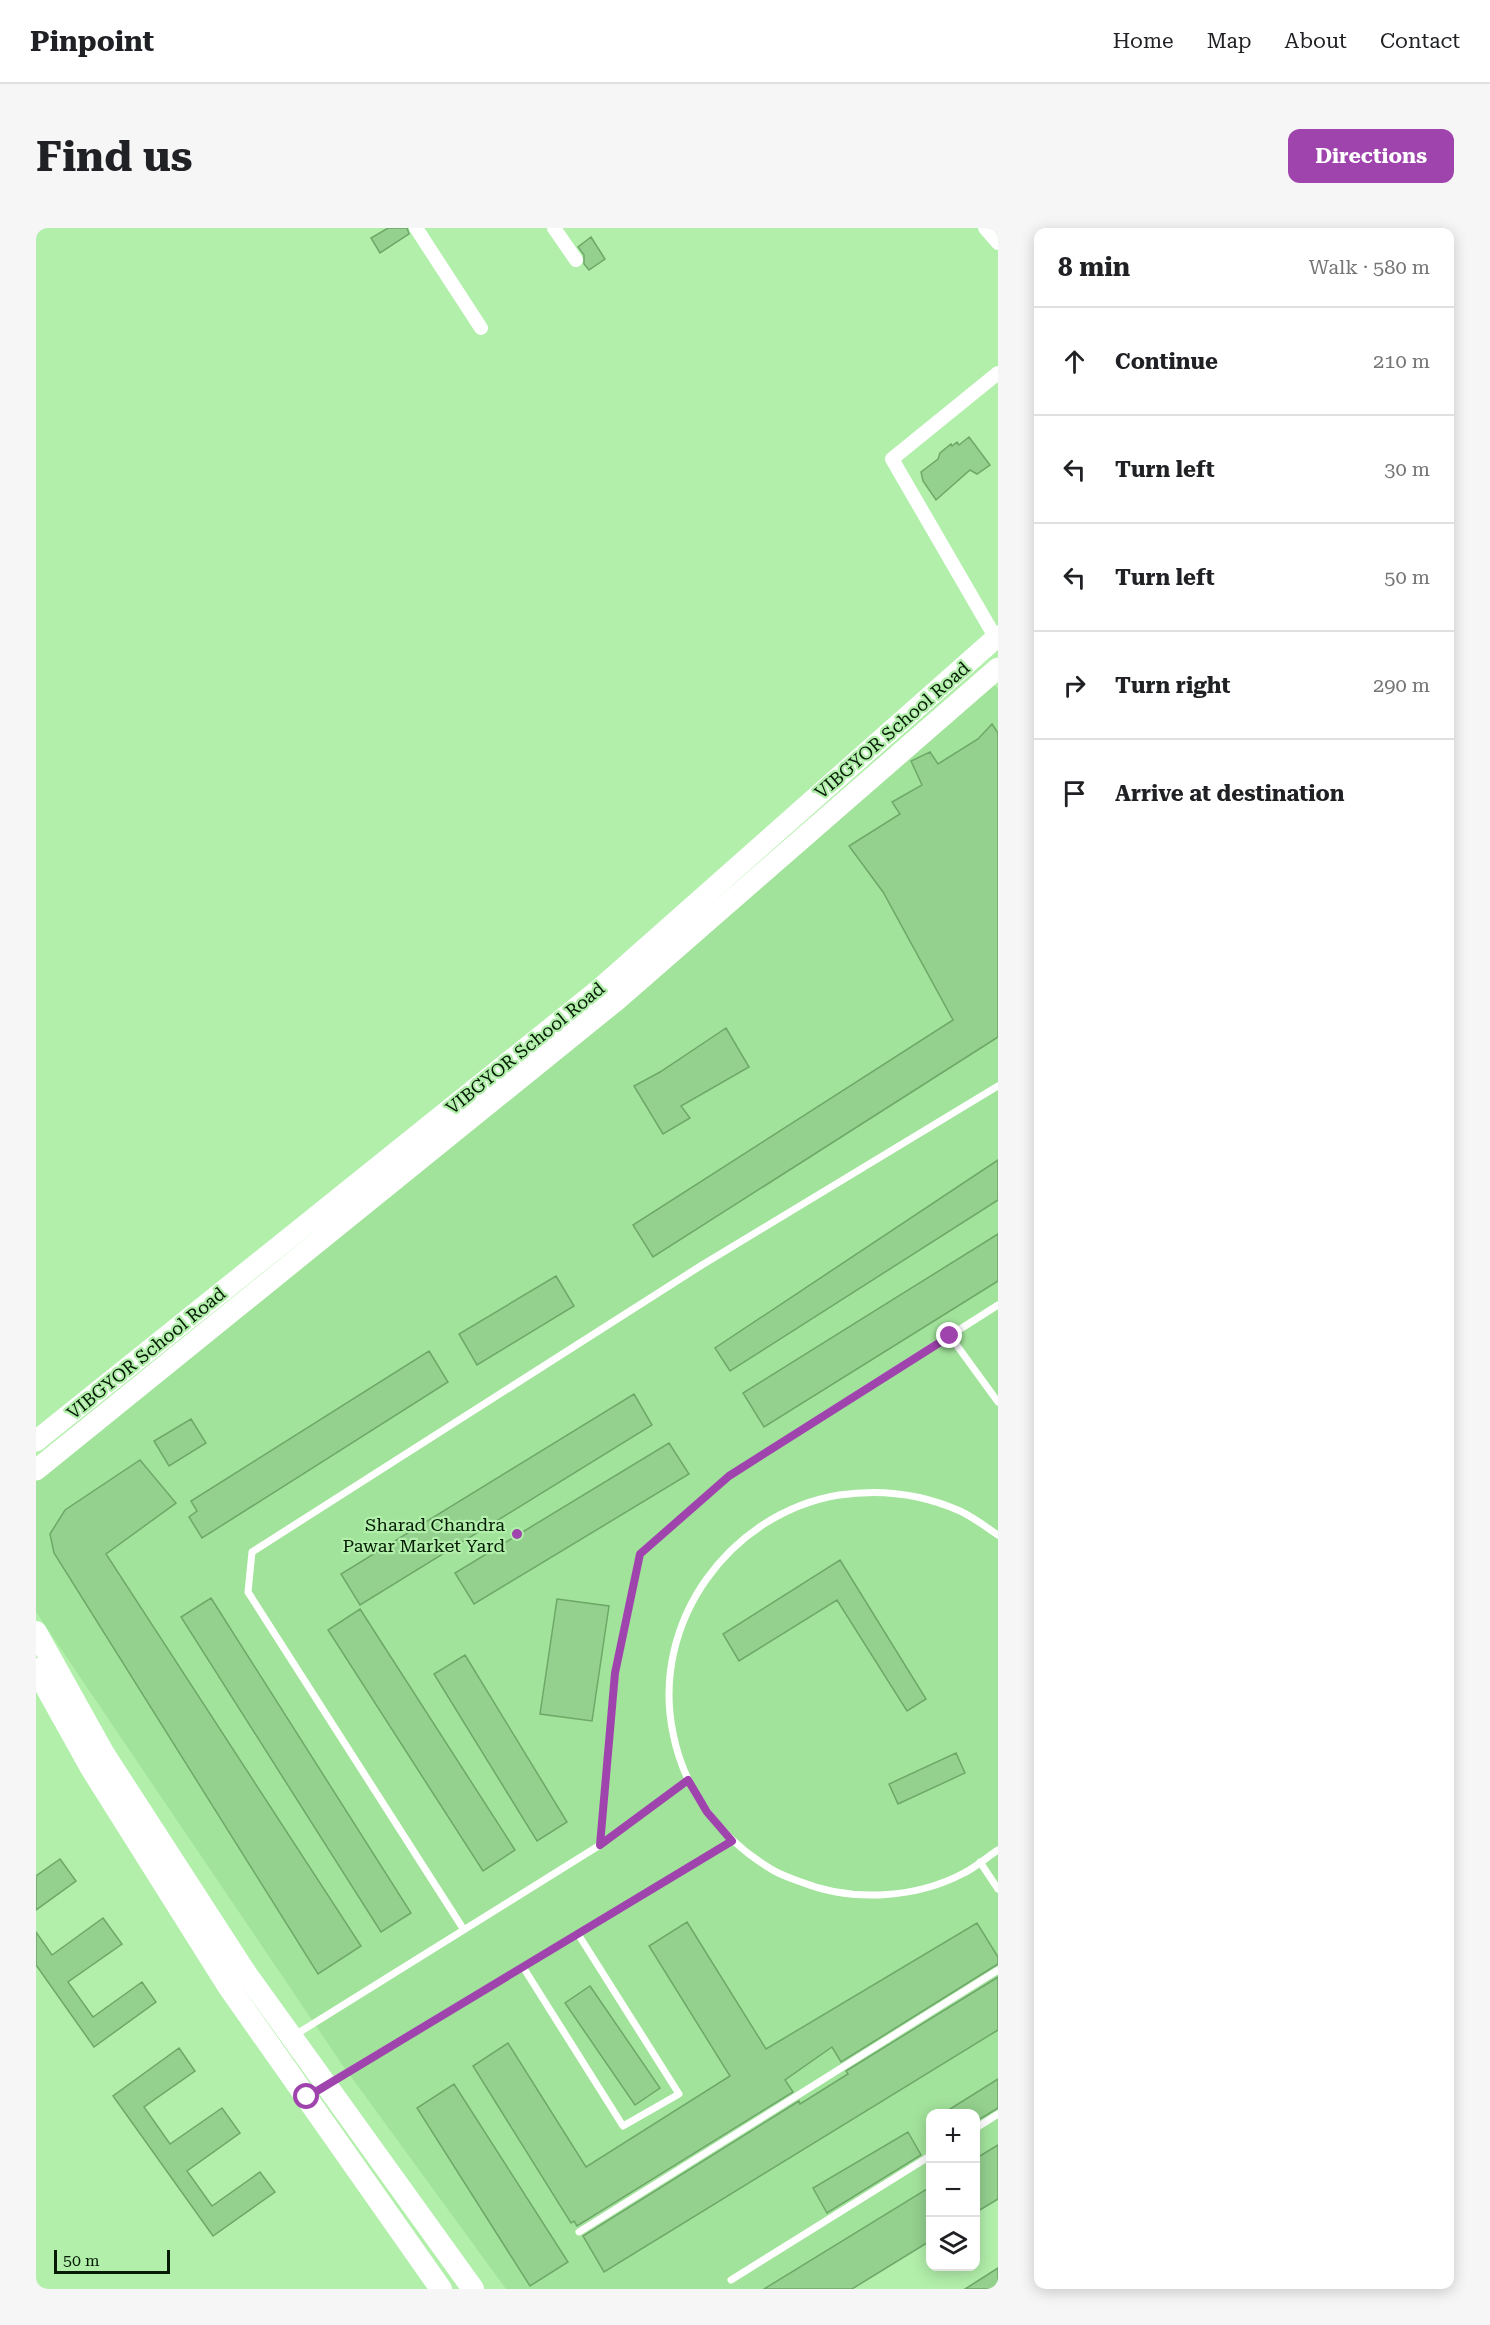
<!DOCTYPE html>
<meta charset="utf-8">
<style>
:root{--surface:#fff;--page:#f6f6f6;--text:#202124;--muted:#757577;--line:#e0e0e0;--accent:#9f43ad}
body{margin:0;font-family:"Roboto Serif",serif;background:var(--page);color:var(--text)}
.controls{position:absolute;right:18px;bottom:18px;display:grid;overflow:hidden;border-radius:12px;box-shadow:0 3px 15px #0003}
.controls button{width:54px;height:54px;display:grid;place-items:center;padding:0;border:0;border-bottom:2px solid var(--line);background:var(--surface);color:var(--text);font:30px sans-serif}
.scale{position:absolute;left:18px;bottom:15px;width:116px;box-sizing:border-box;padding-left:6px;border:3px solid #051b04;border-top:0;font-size:16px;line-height:21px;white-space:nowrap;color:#051b04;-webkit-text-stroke:4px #b2efab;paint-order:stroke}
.stop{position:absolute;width:18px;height:18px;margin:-14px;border:4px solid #9f43ad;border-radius:50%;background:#fff}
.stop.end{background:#9f43ad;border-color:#fff;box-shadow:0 2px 6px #0008}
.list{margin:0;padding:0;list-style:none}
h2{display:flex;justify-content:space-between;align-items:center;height:78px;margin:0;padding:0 24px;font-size:26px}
h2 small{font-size:20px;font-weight:400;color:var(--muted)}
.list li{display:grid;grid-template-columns:39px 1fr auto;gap:18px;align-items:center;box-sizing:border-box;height:108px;padding:0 24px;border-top:2px solid var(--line)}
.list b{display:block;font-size:22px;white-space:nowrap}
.list em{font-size:20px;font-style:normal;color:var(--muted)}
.icon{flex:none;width:33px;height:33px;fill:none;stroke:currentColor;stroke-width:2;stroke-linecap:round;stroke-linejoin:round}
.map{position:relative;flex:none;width:962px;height:2061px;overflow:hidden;border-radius:12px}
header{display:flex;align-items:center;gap:36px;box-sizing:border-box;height:84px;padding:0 30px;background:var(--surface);border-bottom:2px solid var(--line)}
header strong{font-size:28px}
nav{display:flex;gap:33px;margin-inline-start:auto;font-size:21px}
.intro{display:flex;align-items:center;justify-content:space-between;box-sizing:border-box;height:144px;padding:0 36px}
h1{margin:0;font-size:42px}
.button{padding:15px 27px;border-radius:12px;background:var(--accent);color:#fff;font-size:21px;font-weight:700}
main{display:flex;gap:36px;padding:0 36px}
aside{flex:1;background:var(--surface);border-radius:12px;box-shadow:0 3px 15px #0003}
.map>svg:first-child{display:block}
.built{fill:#a2e39b}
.building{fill:#94d08e;stroke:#6ea869;stroke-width:1.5}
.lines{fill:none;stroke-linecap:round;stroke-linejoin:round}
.service{stroke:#fff;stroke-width:7}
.minor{stroke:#fff;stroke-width:14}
.primary{stroke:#fff;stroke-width:21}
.trunk{stroke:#fff;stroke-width:22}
.route{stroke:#9f43ad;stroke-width:8}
.poi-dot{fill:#9f43ad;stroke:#b2efab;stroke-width:2}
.labels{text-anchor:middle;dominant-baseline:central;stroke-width:4.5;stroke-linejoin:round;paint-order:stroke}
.street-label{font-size:18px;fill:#051b04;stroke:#b2efab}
.poi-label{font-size:18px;fill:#051b04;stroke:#b2efab;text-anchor:end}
</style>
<header>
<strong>Pinpoint</strong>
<nav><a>Home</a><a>Map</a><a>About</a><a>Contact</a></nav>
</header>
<div class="intro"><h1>Find us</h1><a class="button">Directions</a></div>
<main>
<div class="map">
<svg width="962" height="2061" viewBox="0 0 962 2061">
<rect width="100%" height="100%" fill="#b2efab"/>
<path class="built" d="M956,453L962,461V1954L940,1971V1886H894V2003L815,2061H470L305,1835L0,1384V1229L482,848Z"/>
<path class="building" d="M352,0H371L373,6L344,25L335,10Z
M555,9L569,31L553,42L548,36V27L542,19Z
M933,209L954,237L941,246L934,242L900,272L887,253L885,244L902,231L904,225L915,216L916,218L921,214L923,217Z
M956,496L962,505V809L617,1029L597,997L917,792L847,664L813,618L864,586L856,574L886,557L875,533L894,524L902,536L942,511Z
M690,800L713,839L645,878L654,890L627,906L598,858L624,844Z
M962,932V972L694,1143L679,1120Z
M962,1006V1053L728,1199L707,1165Z
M520,1048L538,1078L441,1137L423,1106Z
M393,1123L412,1154L166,1310L153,1289L161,1283L155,1273Z
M598,1166L616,1197L324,1377L305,1346Z
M155,1191L170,1215L133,1238L118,1213Z
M633,1215L653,1246L438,1376L419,1345Z
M104,1232L140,1275L70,1326L325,1718L282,1746L18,1325L14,1306L29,1282Z
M804,1332L890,1471L871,1483L801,1372L703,1433L687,1406Z
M175,1370L375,1685L345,1704L145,1389Z
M521,1371L573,1378L556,1493L504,1486Z
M324,1381L479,1622L447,1643L292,1402Z
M429,1427L531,1594L501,1613L398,1446Z
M920,1525L929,1545L862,1576L853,1556Z
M24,1631L40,1653L0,1682V1648Z
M67,1690L86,1716L32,1754L57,1789L106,1754L120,1774L58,1819L0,1737V1704L16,1727Z
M651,1694L730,1821L941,1695L962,1729V1736L805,1834L796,1819L749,1852L757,1864L541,1998L538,1993L535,1995L437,1838L472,1815L550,1939L694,1848L613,1718Z
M962,1749V1802L568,2044L547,2008L763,1873L764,1876L812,1846L810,1843Z
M554,1758L624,1860L599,1877L529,1775Z
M143,1820L159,1843L108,1879L134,1916L186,1880L204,1905L151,1943L176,1978L224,1944L239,1964L177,2008L77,1868Z
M962,1851V1880L939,1894V1886H906Z
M418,1856L532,2034L494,2058L381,1880Z
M872,1904L885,1927L791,1985L777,1960Z
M962,1917V1971L939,1985V1931Z
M894,1959V2013L816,2061H728Z
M962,2040V2061H929Z"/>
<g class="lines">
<path class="service" d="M914,1108L962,1174
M962,1307C950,1299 937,1289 924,1283C886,1266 844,1261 803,1267C694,1285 614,1394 637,1505C648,1563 685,1611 735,1641C744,1647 755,1650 765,1654C815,1674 879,1671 928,1645C940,1639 951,1629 962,1622
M564,1617L579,1445L604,1326L693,1248L962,1077
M944,1634L962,1661
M428,1702L212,1364L216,1324L666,1037L962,858
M487,1739L587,1898L643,1866L542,1706
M259,1807L564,1617L652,1552
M272,1868L696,1613
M940,1900L962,1886
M543,2004L962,1742
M695,2052L894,1928"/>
<path class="minor" d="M380,0L445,100
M518,0L540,32
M949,0L962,15
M962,145L856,231L962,414"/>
<path class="primary" d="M0,1213L561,763L962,408
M0,1242L581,772L962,440"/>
<path class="trunk" d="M0,1404L68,1526L209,1744L437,2061
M0,1441L55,1540L192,1758L405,2061"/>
</g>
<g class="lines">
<path class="route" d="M271,1869L696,1613L671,1584L652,1552L564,1617L579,1445L604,1326L693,1248L914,1108"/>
</g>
<circle class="poi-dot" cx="481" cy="1306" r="6"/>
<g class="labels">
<g class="street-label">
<text transform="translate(856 502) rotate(-41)">VIBGYOR School Road</text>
<text transform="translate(489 820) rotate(-39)">VIBGYOR School Road</text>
<text transform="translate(110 1125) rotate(-39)">VIBGYOR School Road</text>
</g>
<g class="poi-label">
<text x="469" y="1296">Sharad Chandra<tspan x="469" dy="21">Pawar Market Yard</tspan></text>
</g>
</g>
</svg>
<div class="controls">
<button>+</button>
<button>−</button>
<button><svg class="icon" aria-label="layers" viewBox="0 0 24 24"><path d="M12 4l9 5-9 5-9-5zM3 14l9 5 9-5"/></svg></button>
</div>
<div class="scale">50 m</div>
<div class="stop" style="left:271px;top:1869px"></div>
<div class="stop end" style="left:914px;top:1108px"></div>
</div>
<aside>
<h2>8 min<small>Walk · 580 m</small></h2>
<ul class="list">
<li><svg class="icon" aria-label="ahead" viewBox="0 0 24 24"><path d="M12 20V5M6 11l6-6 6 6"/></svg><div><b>Continue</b></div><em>210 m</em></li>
<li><svg class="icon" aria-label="left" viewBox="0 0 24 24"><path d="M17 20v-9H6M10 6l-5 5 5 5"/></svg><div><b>Turn left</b></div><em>30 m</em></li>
<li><svg class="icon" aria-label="left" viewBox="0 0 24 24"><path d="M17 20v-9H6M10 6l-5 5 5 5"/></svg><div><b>Turn left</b></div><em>50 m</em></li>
<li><svg class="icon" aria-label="right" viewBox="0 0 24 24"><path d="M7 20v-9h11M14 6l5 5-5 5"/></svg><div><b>Turn right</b></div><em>290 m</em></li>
<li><svg class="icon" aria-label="arrive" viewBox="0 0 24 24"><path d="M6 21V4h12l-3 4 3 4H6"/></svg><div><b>Arrive at destination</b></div></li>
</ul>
</aside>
</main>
